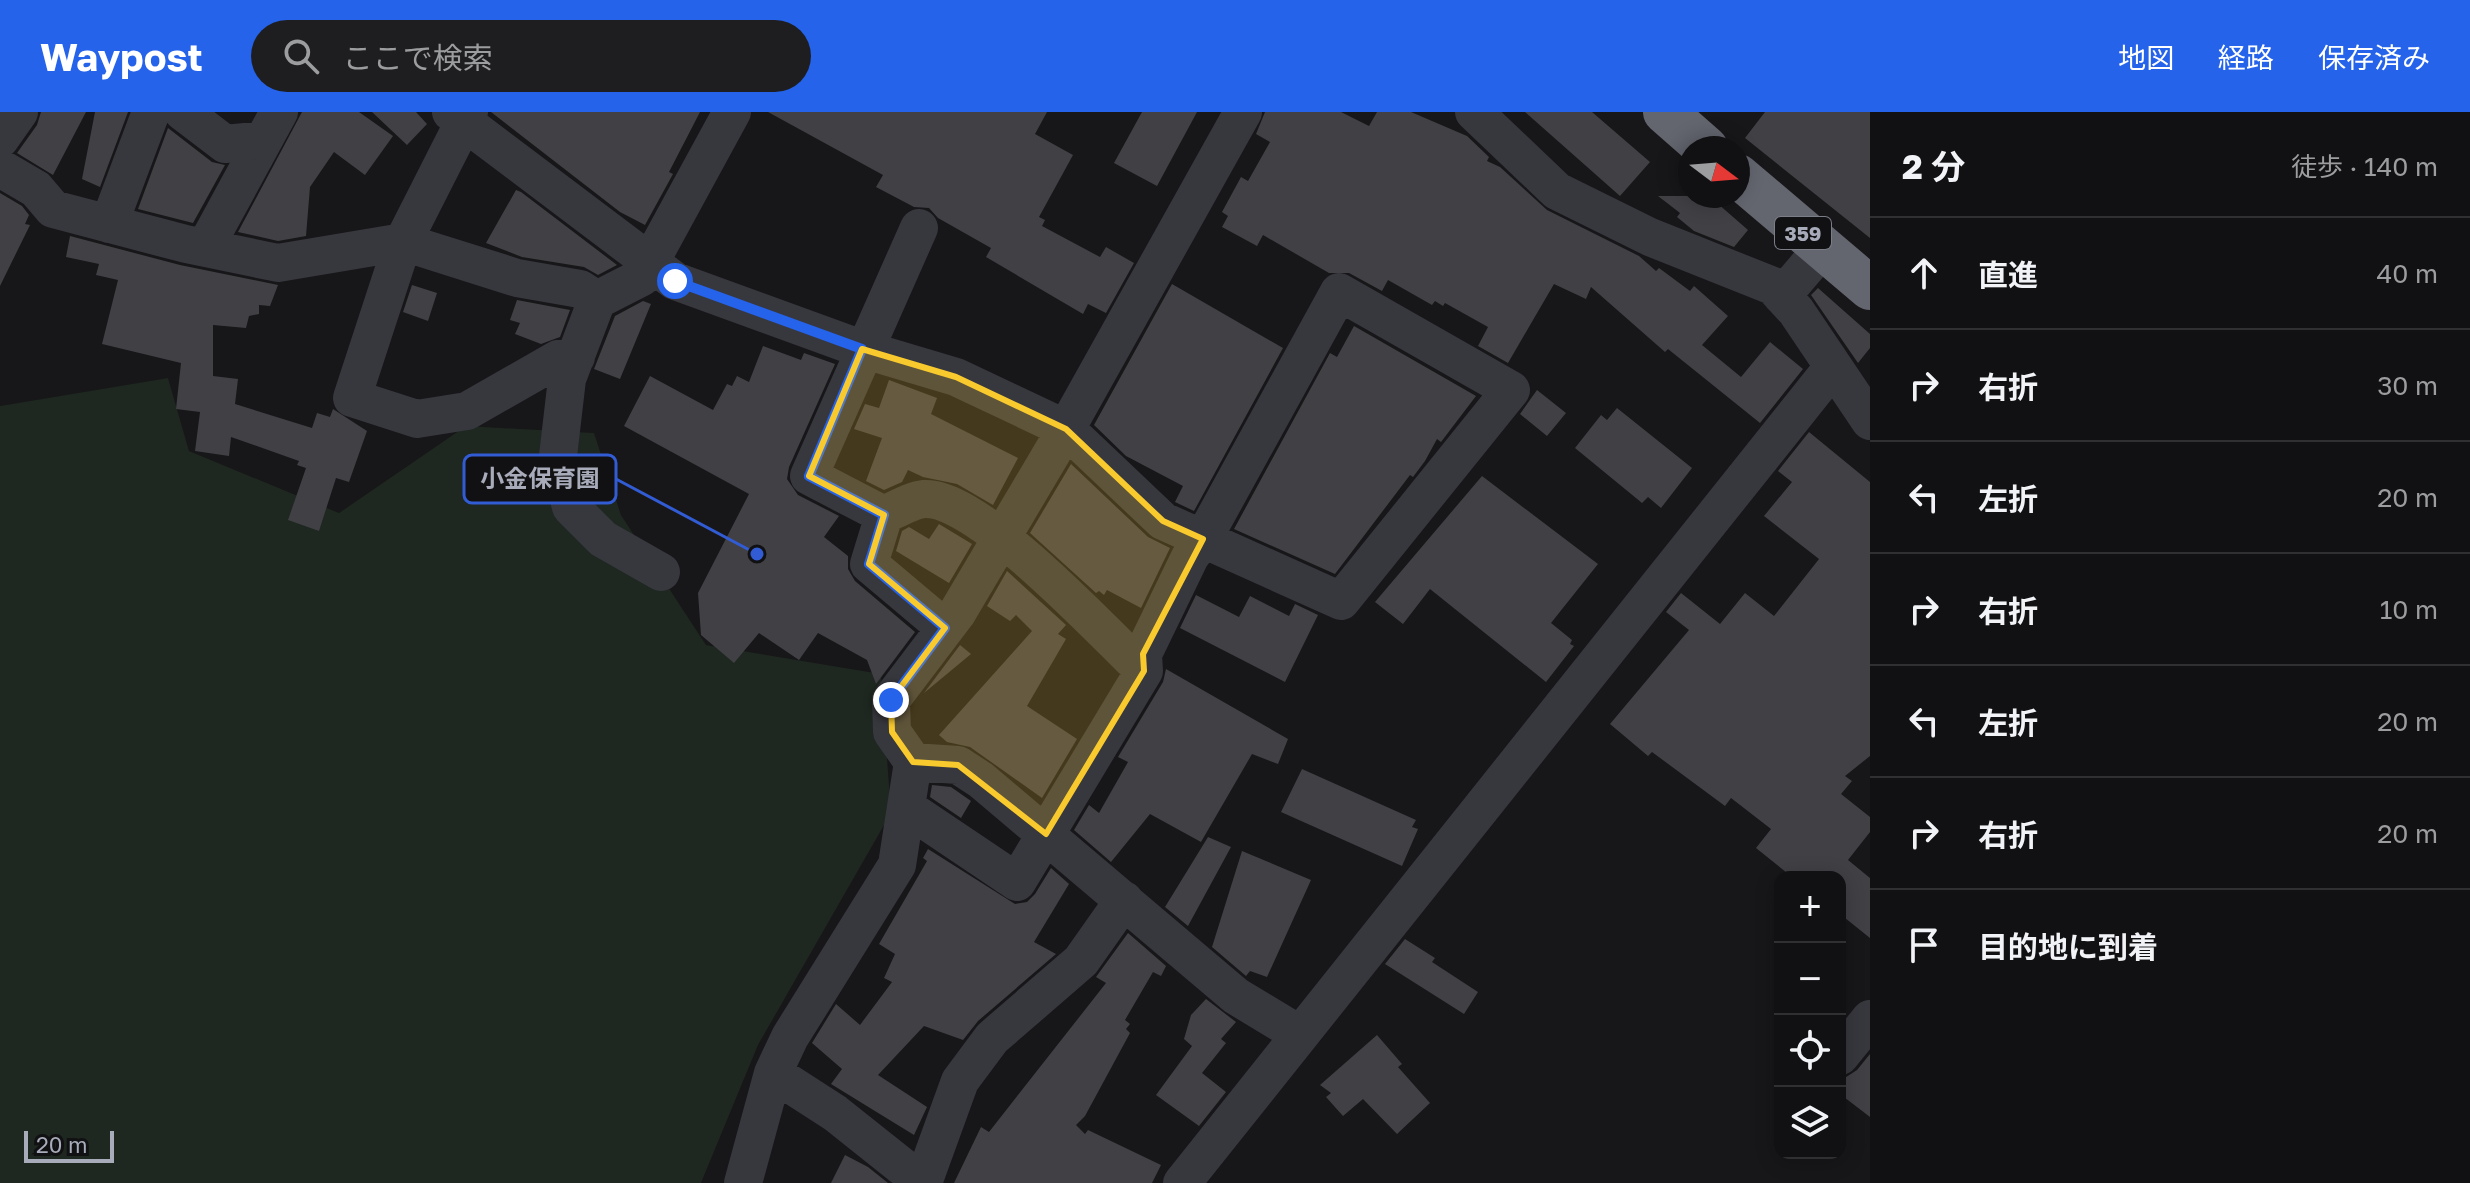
<!DOCTYPE html>
<html lang="ja">
<meta charset="utf-8">
<style>
:root{--surface:#111012;--page:#1e1e20;--text:#f1f3f6;--muted:#9c9d9f;--line:#303032;--accent:#2563eb}
body{margin:0;font-family:"Golos Text","Noto Sans JP",sans-serif;background:var(--page);color:var(--text)}
.controls{position:absolute;right:24px;bottom:24px;display:grid;overflow:hidden;border-radius:16px;box-shadow:0 4px 20px #0003}
.controls button{width:72px;height:72px;display:grid;place-items:center;padding:0;border:0;border-bottom:2px solid var(--line);background:var(--surface);color:var(--text);font:40px sans-serif}
.compass{position:absolute;left:1678px;top:24px;width:72px;height:72px;border-radius:50%;background:var(--surface);box-shadow:0 4px 20px #0003;rotate:106deg}
.scale{position:absolute;left:24px;bottom:20px;width:90px;box-sizing:border-box;padding-left:8px;border:4px solid #a8abb9;border-top:0;font-size:22px;line-height:28px;white-space:nowrap;color:#a8abb9;-webkit-text-stroke:6px #111113;paint-order:stroke}
.stop{position:absolute;width:24px;height:24px;margin:-18px;border:6px solid #2563eb;border-radius:50%;background:#fff}
.stop.end{background:#2563eb;border-color:#fff;box-shadow:0 2px 8px #0008}
.list{margin:0;padding:0;list-style:none}
h2{display:flex;justify-content:space-between;align-items:center;height:104px;margin:0;padding:0 32px;font-size:34px}
h2 small{font-size:26px;font-weight:400;color:var(--muted)}
.list li{display:grid;grid-template-columns:52px 1fr auto;gap:24px;align-items:center;box-sizing:border-box;height:112px;padding:0 32px;border-top:2px solid var(--line)}
.list b{display:block;font-size:30px;white-space:nowrap}
.list em{font-size:26px;font-style:normal;color:var(--muted)}
.icon{flex:none;width:44px;height:44px;fill:none;stroke:currentColor;stroke-width:2;stroke-linecap:round;stroke-linejoin:round}
.map{position:relative;flex:none;width:1870px;height:1071px;overflow:hidden}
header{display:flex;align-items:center;gap:48px;box-sizing:border-box;height:112px;padding:0 40px;background:var(--accent);color:#fff}
header strong{font-size:38px}
nav{display:flex;gap:44px;margin-inline-start:auto;font-size:28px}
.search{width:560px;height:72px;background:var(--page);display:flex;align-items:center;gap:20px;box-sizing:border-box;padding:0 28px;border-radius:44px;color:var(--muted);font-size:30px}
main{display:flex}
aside{flex:1;background:var(--surface)}
.map>svg:first-child{display:block}
.green{fill:#1e2720}
.building{fill:#414045}
.lines{fill:none;stroke-linecap:round;stroke-linejoin:round}
.minor{stroke:#37373e;stroke-width:38}
.highway{stroke:#63656f;stroke-width:44}
.route{stroke:#2563eb;stroke-width:10}
.marked{fill:#f9ca2e;fill-opacity:0.2;stroke:#f9ca2e;stroke-width:6;stroke-linejoin:round}
.labels{text-anchor:middle;dominant-baseline:central;stroke-width:8;stroke-linejoin:round;paint-order:stroke}
.shield{fill:#111113;stroke:#7b7d87;stroke-width:2}
.shield-label{font-size:20px;font-weight:bold;fill:#a8abb9}
.leader{fill:none;stroke:#325cd3;stroke-width:3}
.callout-dot{fill:#325cd3;stroke:#111113;stroke-width:3}
.callout{fill:#111113;stroke:#325cd3;stroke-width:3}
.callout-label{font-size:24px;text-anchor:middle;font-weight:bold;fill:#a8abb9}
</style>
<header>
<strong>Waypost</strong>
<div class="search"><svg class="icon" aria-label="search" viewBox="0 0 24 24"><circle cx="10" cy="10" r="6"/><path d="M15 15l6 6"/></svg>ここで検索</div>
<nav><a>地図</a><a>経路</a><a>保存済み</a></nav>
</header>
<main>
<div class="map">
<svg width="1870" height="1071" viewBox="0 0 1870 1071">
<rect width="100%" height="100%" fill="#171618"/>
<path class="green" d="M168,266L189,339L339,401L466,314L594,321L621,403L706,533L881,562L891,701L758,933L701,1071H0V294Z"/>
<path class="building" d="M41,0H86L53,63L17,41L37,13Z
M95,0H128L100,75L82,67Z
M302,0H359L393,24L365,63L334,40L310,75L306,124L278,129L238,120Z
M372,0H416L427,12L407,33Z
M491,0H700L669,60L673,62L645,113L620,100Z
M768,0H1047L1035,22L1073,43L1039,105L1045,108L1042,114L1100,145L1106,135L1134,151L1106,201L1088,192L1083,202L986,145L991,136L938,106L929,96L914,95L876,75L883,63Z
M1142,0H1197L1157,74L1114,51Z
M1265,0H1341L1369,14L1377,0H1411L1467,24L1489,45L1487,49L1500,55L1547,98L1639,144L1656,159L1659,156L1690,179L1694,174L1728,204L1702,233L1741,265L1770,230L1803,257L1760,311L1668,237L1665,240L1591,175L1586,187L1554,172L1508,251L1478,234L1488,215L1445,191L1443,194L1435,189L1432,193L1388,168L1382,179L1349,161H1329L1263,123L1257,134L1222,115L1228,104L1222,100L1241,65L1248,69L1270,30L1256,22Z
M1525,0H1592L1650,50L1620,84Z
M1765,0H1870V126L1745,26Z
M168,16L212,50L225,53L193,111L138,97Z
M516,78L521,80L617,153L598,163L584,155L522,145L486,131Z
M0,81L22,94L29,103L25,112L30,113L0,174Z
M1658,84H1709L1748,118L1734,135L1694,119L1677,105L1680,101Z
M70,124L180,153L278,173L270,194L259,193V202L249,204L246,216L213,213V264L238,267L235,292L312,316L317,301L330,305L333,297L367,319L349,370L336,366L319,419L288,408L306,356L297,353L299,349L231,325L229,344L195,339L200,300L176,297L181,251L102,232L118,168L96,163L99,152L66,145Z
M1172,172L1283,236L1194,399L1175,390L1183,374L1126,344L1094,313Z
M412,173L437,181L428,209L403,200Z
M1818,176L1870,222V236L1858,251L1811,183Z
M517,188L570,198L560,225L541,232L515,222L520,211L510,208Z
M643,189L651,192L620,267L594,257L615,204Z
M1354,214L1476,284L1441,330L1437,327L1425,349L1413,365L1410,363L1335,462L1234,417L1330,241L1337,245Z
M763,234L801,248L804,241L835,252L789,355L787,367L798,383L839,404L824,425L848,444V457L855,469L915,520L876,572L867,548L818,521L799,548L759,521L734,551L701,523L698,481L749,382L624,314L650,264L713,298L727,272L732,274L737,264L749,270Z
M889,268L937,286L931,302L1018,346L993,393L957,372L923,365L908,358L902,370L884,378L866,369L882,326L854,317L865,292L879,296Z
M1537,278L1566,301L1547,324L1520,302Z
M1617,296L1692,356L1661,396L1648,385L1642,391L1575,336L1601,303L1607,308Z
M1809,320L1870,370V644L1845,664L1852,669L1841,682L1870,705V720L1848,748L1870,766V826L1840,802V765H1792L1756,736L1771,717L1731,686L1725,694L1652,640L1648,644L1610,612L1689,518L1666,500L1681,481L1720,512L1745,481L1774,504L1819,447L1764,404L1792,370L1778,359Z
M1071,352L1148,425L1170,436L1141,496L1107,478L1104,483L1099,479L1096,481L1030,421Z
M1482,364L1598,452L1551,511L1572,528L1570,532L1574,534L1546,570L1430,477L1403,512L1375,490Z
M939,412L972,432L949,471L896,439L902,419L909,415L929,427Z
M1007,459L1066,513L1058,522L1066,527L1027,594L1077,627L1042,686L970,635L947,630L939,623L1032,519L1016,503L1010,509L987,494Z
M1196,483L1239,505L1250,484L1289,504L1295,492L1318,503L1285,570L1180,516Z
M960,533L971,542L924,581Z
M1166,557L1288,627L1278,652L1252,642L1201,730L1150,702L1111,750L1074,718L1089,693L1099,701L1128,650L1118,645L1163,570Z
M1302,657L1416,708L1412,715L1418,717L1402,754L1281,700Z
M932,673L951,675L971,689L961,706L930,685Z
M1208,725L1231,735L1188,814L1165,795Z
M928,737L1015,792L1027,790L1035,782L1051,756L1069,772L1034,830L1056,842L978,909L963,928L924,914L878,963L927,995L914,1023L831,972L842,957L812,931L836,892L860,913L892,870L884,866L895,842L879,832L927,749L923,746Z
M1242,739L1311,768L1267,865L1250,859L1246,864L1212,835Z
M1128,821L1166,854L1161,864L1153,860L1125,908L1130,912L1126,917L1130,921L1085,1004L1076,1013L1085,1022L1088,1018L1161,1053L1152,1071H954L981,1015L989,1020L1106,871L1096,865Z
M1405,827L1435,846L1432,850L1478,880L1464,902L1385,852Z
M1206,887L1236,910L1221,927L1226,931L1202,961L1226,980L1199,1014L1156,983L1192,934L1184,927L1191,903Z
M1377,923L1402,952L1398,955L1430,991L1397,1022L1363,987L1343,1004L1326,985L1331,981L1320,973Z
M1870,942V1005L1840,982V969L1857,958Z
M845,1043L868,1055L888,1071H831Z"/>
<g class="lines">
<path class="minor" d="M183,0L225,32L263,28
M451,0L675,169L862,237L956,265L1066,317L1163,409L1341,489L1511,278L1339,180L1203,427L1190,445L1143,542L1144,559L1017,770L907,696
M1474,0L1557,79L1650,125L1773,174L1796,199L1870,309
M0,27L19,0
M0,56L36,77L53,97L186,132L278,151L403,130L469,0
M109,112L151,0
M919,116L809,364L884,403C895,398 912,388 924,387C977,383 1104,521 1144,559
M206,134L279,0
M1782,184L1822,137
M576,245L558,247L467,299L417,307L352,286L403,130L517,166L580,177L597,188
M884,403L869,452L945,516
M661,460L603,427L571,395L558,344L567,267L597,188L642,165L732,0
M913,650L958,653L981,668L1236,884L1299,922
M1840,944L1870,907
M773,961L835,1001L923,1071L960,969L992,926L1081,849L1124,788
M743,1071L773,961L790,925L897,753L913,650L892,620L891,588L957,501L1066,317L1243,0
M1182,1071L1833,255"/>
<path class="highway" d="M1665,0L1706,36
M1738,64L1870,176"/>
</g>
<g class="lines">
<path class="route" d="M675,169L862,237L809,364L884,403L869,452L945,516L891,588"/>
</g>
<path class="marked" d="M862,237L956,265L1066,317L1163,409L1203,427L1143,542L1144,559L1046,722L958,653L913,650L892,620L891,588L945,516L869,452L884,403L809,364Z"/>
<g class="labels">
<rect class="shield" x="1775" y="105" width="56" height="32" rx="6"/>
<g class="shield-label">
<text x="1803" y="121">359</text>
</g>
</g>
<path class="leader" d="M757 442L616 367"/>
<circle class="callout-dot" cx="757" cy="442" r="8"/>
<rect class="callout" x="464" y="343" width="152" height="48" rx="8"/>
<g class="callout-label">
<text x="540" y="375">小金保育園</text>
</g>
</svg>
<div class="controls">
<button>+</button>
<button>−</button>
<button><svg class="icon" aria-label="locate" viewBox="0 0 24 24"><circle cx="12" cy="12" r="6"/><path d="M12 2v4M12 18v4M2 12h4M18 12h4"/></svg></button>
<button><svg class="icon" aria-label="layers" viewBox="0 0 24 24"><path d="M12 4l9 5-9 5-9-5zM3 14l9 5 9-5"/></svg></button>
</div>
<svg class="compass" viewBox="-18 -18 36 36"><path d="M0-13l5 13h-10z" fill="#e53935"/><path d="M0 13l5-13h-10z" fill="#9c9d9f"/></svg>
<div class="scale">20 m</div>
<div class="stop" style="left:675px;top:169px"></div>
<div class="stop end" style="left:891px;top:588px"></div>
</div>
<aside>
<h2>2 分<small>徒歩 · 140 m</small></h2>
<ul class="list">
<li><svg class="icon" aria-label="ahead" viewBox="0 0 24 24"><path d="M12 20V5M6 11l6-6 6 6"/></svg><div><b>直進</b></div><em>40 m</em></li>
<li><svg class="icon" aria-label="right" viewBox="0 0 24 24"><path d="M7 20v-9h11M14 6l5 5-5 5"/></svg><div><b>右折</b></div><em>30 m</em></li>
<li><svg class="icon" aria-label="left" viewBox="0 0 24 24"><path d="M17 20v-9H6M10 6l-5 5 5 5"/></svg><div><b>左折</b></div><em>20 m</em></li>
<li><svg class="icon" aria-label="right" viewBox="0 0 24 24"><path d="M7 20v-9h11M14 6l5 5-5 5"/></svg><div><b>右折</b></div><em>10 m</em></li>
<li><svg class="icon" aria-label="left" viewBox="0 0 24 24"><path d="M17 20v-9H6M10 6l-5 5 5 5"/></svg><div><b>左折</b></div><em>20 m</em></li>
<li><svg class="icon" aria-label="right" viewBox="0 0 24 24"><path d="M7 20v-9h11M14 6l5 5-5 5"/></svg><div><b>右折</b></div><em>20 m</em></li>
<li><svg class="icon" aria-label="arrive" viewBox="0 0 24 24"><path d="M6 21V4h12l-3 4 3 4H6"/></svg><div><b>目的地に到着</b></div></li>
</ul>
</aside>
</main>
